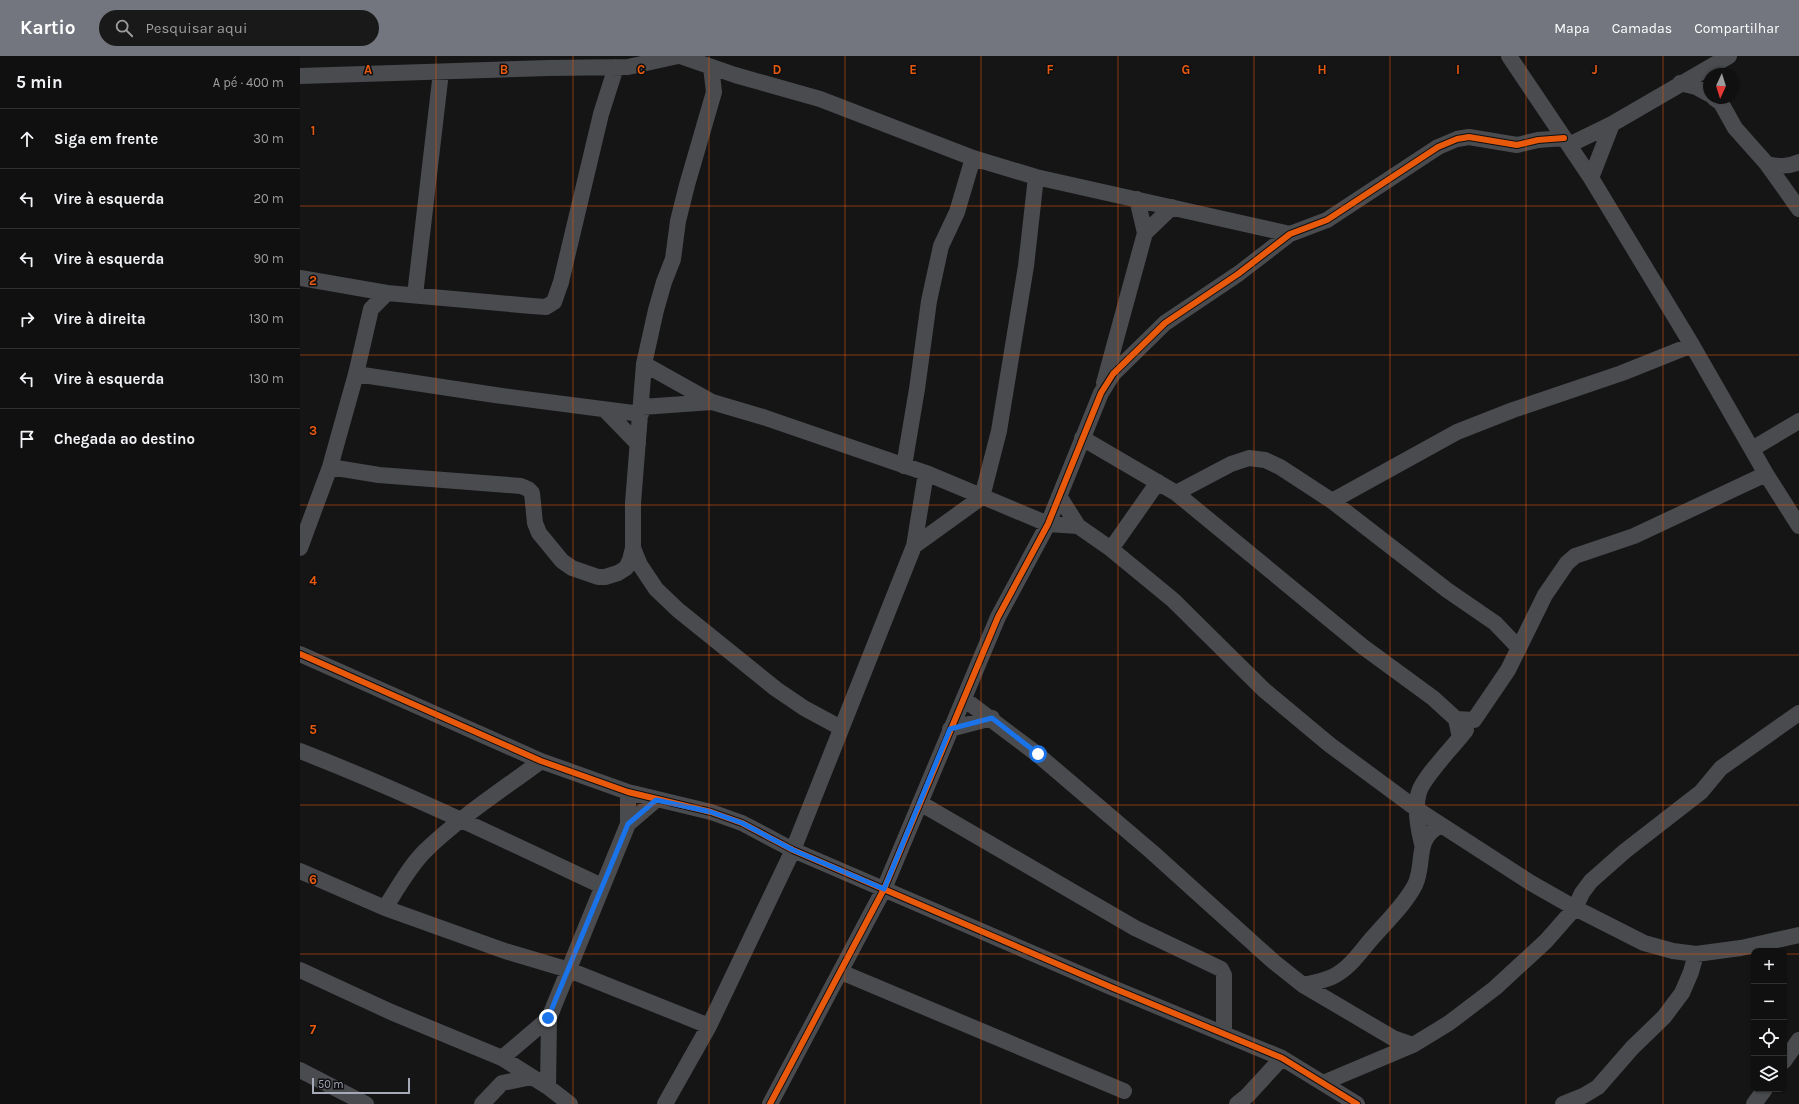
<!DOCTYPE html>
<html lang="pt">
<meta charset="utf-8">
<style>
:root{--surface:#101010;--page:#191919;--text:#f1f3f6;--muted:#9c9d9f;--line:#303030;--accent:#73757f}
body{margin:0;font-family:Karla,sans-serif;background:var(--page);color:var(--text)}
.controls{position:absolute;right:12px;bottom:12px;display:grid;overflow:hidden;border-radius:8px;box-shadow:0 1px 3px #0004}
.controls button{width:36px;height:36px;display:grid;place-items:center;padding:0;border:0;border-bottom:1px solid var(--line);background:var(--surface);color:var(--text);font:20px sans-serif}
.compass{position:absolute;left:1403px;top:12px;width:36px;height:36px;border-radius:50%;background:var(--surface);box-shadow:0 1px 3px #0004;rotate:184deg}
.scale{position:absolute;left:12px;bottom:10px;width:98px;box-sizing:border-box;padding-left:4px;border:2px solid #a5a9b8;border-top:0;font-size:11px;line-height:14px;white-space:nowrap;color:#a5a9b8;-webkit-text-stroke:3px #0f0f11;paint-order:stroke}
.stop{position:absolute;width:12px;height:12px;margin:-9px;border:3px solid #1a73e8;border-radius:50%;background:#fff}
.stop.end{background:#1a73e8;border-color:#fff;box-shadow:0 1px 4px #0008}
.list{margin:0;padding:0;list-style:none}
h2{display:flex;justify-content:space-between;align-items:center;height:52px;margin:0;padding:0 16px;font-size:17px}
h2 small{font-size:13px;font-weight:400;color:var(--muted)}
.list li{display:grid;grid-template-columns:26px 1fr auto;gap:12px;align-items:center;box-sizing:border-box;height:60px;padding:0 16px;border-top:1px solid var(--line)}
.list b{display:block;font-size:15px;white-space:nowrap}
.list em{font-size:13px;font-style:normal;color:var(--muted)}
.icon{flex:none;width:22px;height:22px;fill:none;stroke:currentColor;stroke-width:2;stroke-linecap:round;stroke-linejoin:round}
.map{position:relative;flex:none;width:1499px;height:1048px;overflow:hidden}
header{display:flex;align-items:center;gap:24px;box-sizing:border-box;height:56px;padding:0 20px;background:var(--accent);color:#fff}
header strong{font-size:19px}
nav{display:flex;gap:22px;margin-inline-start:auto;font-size:14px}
.search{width:280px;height:36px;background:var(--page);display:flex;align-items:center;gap:10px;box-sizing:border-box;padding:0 14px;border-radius:22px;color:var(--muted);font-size:15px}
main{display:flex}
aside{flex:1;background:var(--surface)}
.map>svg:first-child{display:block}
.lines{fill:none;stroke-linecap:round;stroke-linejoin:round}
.minor{stroke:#494b4e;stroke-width:16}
.cycleway-casing{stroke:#0f0f11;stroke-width:8}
.cycleway{stroke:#e8590c;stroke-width:6}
.route{stroke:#1a73e8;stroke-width:5}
.grid{fill:none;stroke:#e8590c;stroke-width:1;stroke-opacity:0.55}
.grid-label{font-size:13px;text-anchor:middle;font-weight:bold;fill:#e8590c;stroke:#0f0f11;stroke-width:3;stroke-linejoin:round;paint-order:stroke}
</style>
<header>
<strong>Kartio</strong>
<div class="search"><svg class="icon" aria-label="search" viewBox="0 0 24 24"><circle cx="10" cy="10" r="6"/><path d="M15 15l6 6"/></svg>Pesquisar aqui</div>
<nav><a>Mapa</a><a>Camadas</a><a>Compartilhar</a></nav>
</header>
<main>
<aside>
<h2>5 min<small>A pé · 400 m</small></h2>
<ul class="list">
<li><svg class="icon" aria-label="ahead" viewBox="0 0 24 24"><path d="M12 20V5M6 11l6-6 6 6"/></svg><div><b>Siga em frente</b></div><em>30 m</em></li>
<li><svg class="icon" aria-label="left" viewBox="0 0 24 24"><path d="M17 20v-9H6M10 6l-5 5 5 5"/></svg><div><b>Vire à esquerda</b></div><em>20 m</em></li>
<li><svg class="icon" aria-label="left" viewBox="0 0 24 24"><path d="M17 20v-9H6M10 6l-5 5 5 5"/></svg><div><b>Vire à esquerda</b></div><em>90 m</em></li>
<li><svg class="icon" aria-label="right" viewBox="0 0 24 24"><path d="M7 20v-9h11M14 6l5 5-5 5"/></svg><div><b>Vire à direita</b></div><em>130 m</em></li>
<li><svg class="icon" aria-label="left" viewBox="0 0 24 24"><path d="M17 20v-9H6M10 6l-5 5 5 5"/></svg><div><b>Vire à esquerda</b></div><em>130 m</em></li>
<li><svg class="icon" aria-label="arrive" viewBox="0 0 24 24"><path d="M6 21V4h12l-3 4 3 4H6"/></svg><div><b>Chegada ao destino</b></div></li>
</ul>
</aside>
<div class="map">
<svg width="1499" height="1048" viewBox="0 0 1499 1048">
<rect width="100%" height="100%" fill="#151515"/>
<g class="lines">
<path class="minor" d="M380,0L435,19L520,43L673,102L736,121L990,178
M1209,0L1291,122L1392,289L1466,418L1499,470
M0,20L248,12L328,11L378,0
M1380,27L1396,31L1409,38
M1414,42L1421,47L1435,72L1467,108L1499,153
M1269,89L1312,68L1429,0
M1467,108C1479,111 1488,111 1499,106
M1291,122L1312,68
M845,177L872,151
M0,222L87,237L232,250L246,251L254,246L261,226L301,58L316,11
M115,239L141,16
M344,308L412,346L463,361L626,417L748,468L778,470
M56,318L195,339L341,358
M804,327L845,177L837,143
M342,351L412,346
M306,355L338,388
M782,382L876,437L1062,590L1133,642L1156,663L1160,682
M1452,393L1499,365
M604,410L617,333L629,245L641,190L657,156L673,102
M30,411L79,419L221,430L228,433L232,437L235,467L239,477L262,505L272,512L298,521H305L318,517L326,512L330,504L333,492V447L344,308L356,254L364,226L373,203L378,165L387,129L414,36L411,11
M876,437L931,408L949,402L965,404L980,411L1032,445L1147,534L1195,567L1218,591
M759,440L778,470L811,493L873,544L964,634L1030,689L1118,754L1231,827L1275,852L1344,887L1373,895L1396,898L1441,892L1499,879
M1032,445L1157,376L1213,354L1322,317L1392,289
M614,490L682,441L699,375L726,210L736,121
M0,492L30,411L56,318L71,253L87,237
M333,492L340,509L356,533L378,554L476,633L504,652L541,672
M811,493L858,426
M0,598L241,705L328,736L411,756L442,767L493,794L813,932L982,1002L1057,1048
M664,643L737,698L852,796L974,906L1003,929L1093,982L1113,989
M1156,663L1174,664L1208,614L1245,539L1267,507L1275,500L1334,480L1466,418
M650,673L692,662
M0,695C103,735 202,783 302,830
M620,747L835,872L921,913L924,919V977
M328,768L356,744
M1122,788C1118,772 1114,752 1119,736C1124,720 1155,689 1166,674
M0,815L85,852L205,895L269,914L409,970
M85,852C97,833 109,811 125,795C160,761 202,734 241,705
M0,914L91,956L202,1002L248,1031L270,1048
M541,916L824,1035
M1003,929C1013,927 1023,925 1032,921C1051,912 1061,894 1075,879C1089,863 1105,848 1115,829C1126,805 1113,784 1141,769
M202,1002L249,962
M1484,1005L1499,984
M0,1014L66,1048
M1023,1027L1113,989L1149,967L1195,932L1246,885L1275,852L1282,837L1291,825L1325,795L1401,736L1421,712L1499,657
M248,1031L249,962L328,768V736
M182,1048L202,1027L232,1021
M365,1048L409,970L493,794L614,490L626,417
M470,1048L584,833L698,561L748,468L801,337L813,318L865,267L938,218L990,178L1027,164L1138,91L1157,83L1169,81L1217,89L1238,84L1264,82
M937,1048L947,1040L982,1002
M1263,1048L1283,1040L1298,1031L1332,992L1364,961L1382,937L1391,916L1396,898
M1454,1048L1465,1033"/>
<g class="cycleway-casing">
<path id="cycleway" d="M0,598L241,705L328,736L411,756L442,767L493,794L813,932L982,1002L1057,1048
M470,1048L584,833L698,561L748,468L801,337L813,318L865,267L938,218L990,178L1027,164L1138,91L1157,83L1169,81L1217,89L1238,84L1264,82"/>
</g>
<use href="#cycleway" class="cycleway"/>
</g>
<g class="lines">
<path class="route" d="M248,962L328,768L356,744L411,756L442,767L493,794L584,833L650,673L692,662L738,698"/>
</g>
<path class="grid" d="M136,0V1048M273,0V1048M409,0V1048M545,0V1048M681,0V1048M818,0V1048M954,0V1048M1090,0V1048M1226,0V1048M1363,0V1048M0,150H1499M0,299H1499M0,449H1499M0,599H1499M0,749H1499M0,898H1454M1484,898H1499"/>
<g class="grid-label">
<text x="68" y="18">A</text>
<text x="204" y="18">B</text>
<text x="341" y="18">C</text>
<text x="477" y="18">D</text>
<text x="613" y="18">E</text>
<text x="750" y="18">F</text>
<text x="886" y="18">G</text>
<text x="1022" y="18">H</text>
<text x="1158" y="18">I</text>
<text x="1295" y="18">J</text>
<text x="13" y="79">1</text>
<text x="13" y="229">2</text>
<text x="13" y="379">3</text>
<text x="13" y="529">4</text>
<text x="13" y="678">5</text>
<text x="13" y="828">6</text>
<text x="13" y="978">7</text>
</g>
</svg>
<div class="controls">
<button>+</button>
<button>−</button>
<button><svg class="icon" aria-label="locate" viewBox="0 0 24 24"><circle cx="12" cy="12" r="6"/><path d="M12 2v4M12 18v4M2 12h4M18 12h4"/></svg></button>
<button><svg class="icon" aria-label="layers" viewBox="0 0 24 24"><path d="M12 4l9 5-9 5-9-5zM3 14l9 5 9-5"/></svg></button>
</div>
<svg class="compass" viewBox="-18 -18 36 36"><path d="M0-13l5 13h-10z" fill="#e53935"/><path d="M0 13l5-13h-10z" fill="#9c9d9f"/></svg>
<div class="scale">50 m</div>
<div class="stop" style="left:738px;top:698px"></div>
<div class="stop end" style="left:248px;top:962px"></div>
</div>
</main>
